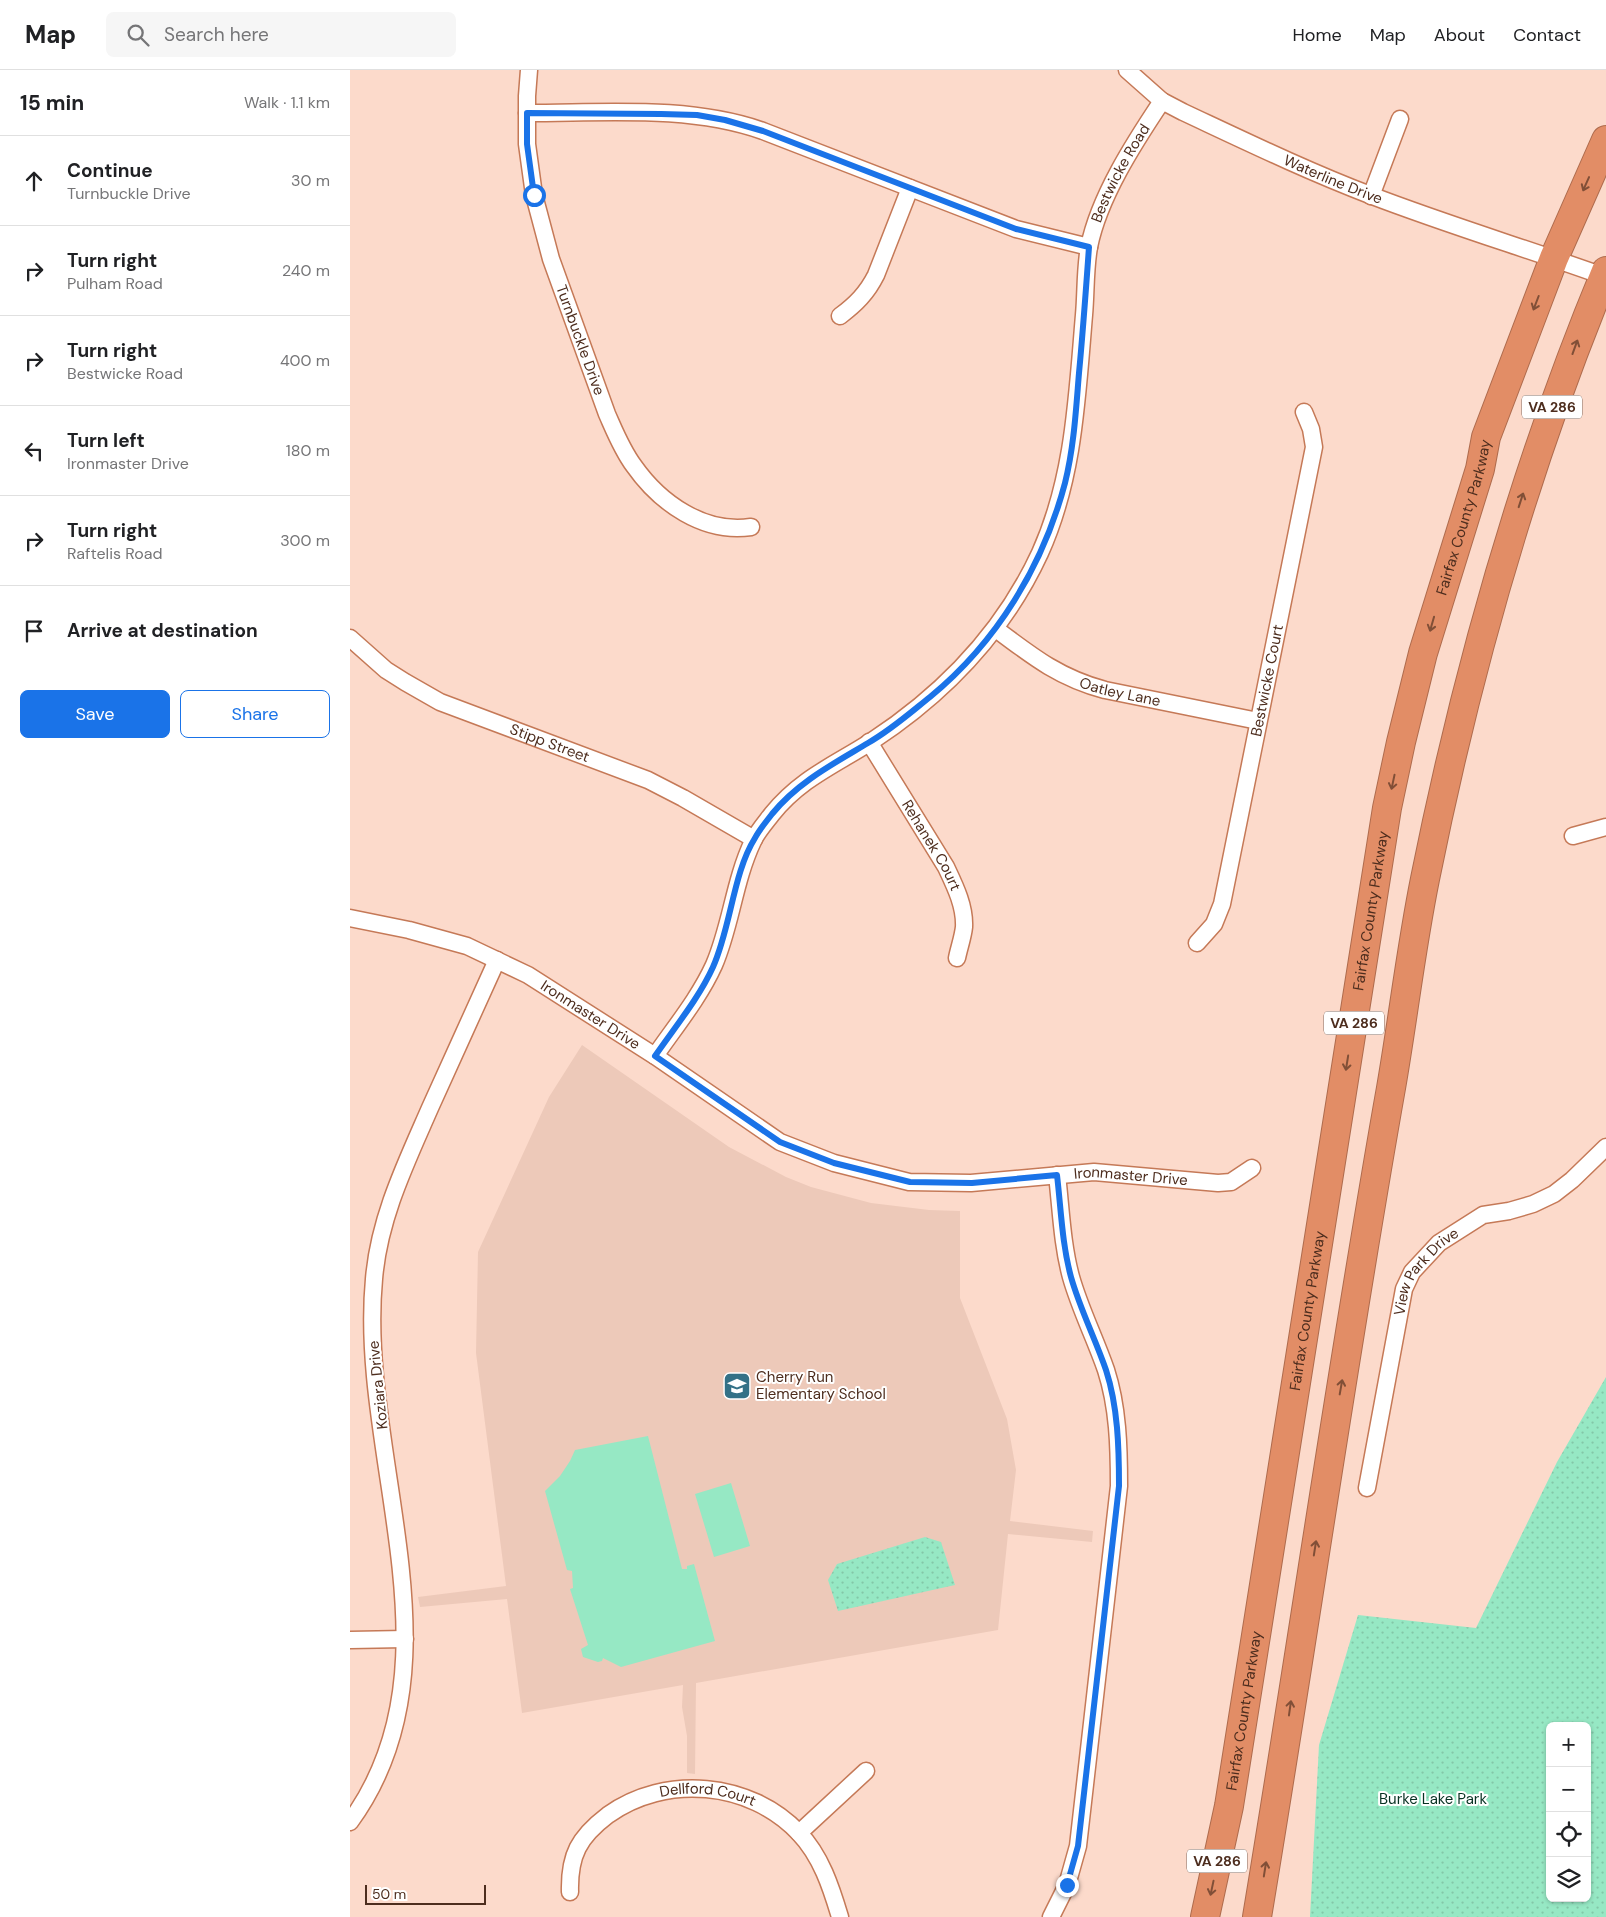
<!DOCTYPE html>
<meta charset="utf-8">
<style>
:root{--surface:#fff;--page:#f6f6f6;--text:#202124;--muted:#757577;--line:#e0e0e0;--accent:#1a73e8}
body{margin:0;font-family:"DM Sans",sans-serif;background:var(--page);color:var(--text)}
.controls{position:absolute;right:15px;bottom:15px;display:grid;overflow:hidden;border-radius:8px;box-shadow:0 1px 4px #0004}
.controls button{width:45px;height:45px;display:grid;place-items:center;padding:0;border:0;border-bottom:1px solid var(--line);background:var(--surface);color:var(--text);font:25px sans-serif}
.scale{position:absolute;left:15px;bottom:12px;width:121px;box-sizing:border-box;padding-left:5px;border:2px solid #4d2d1e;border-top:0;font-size:14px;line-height:18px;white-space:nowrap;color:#4d2d1e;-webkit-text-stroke:4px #fff;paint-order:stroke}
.stop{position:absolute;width:15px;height:15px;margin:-11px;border:4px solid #1a73e8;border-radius:50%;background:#fff}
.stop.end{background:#1a73e8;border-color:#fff;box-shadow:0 1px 5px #0008}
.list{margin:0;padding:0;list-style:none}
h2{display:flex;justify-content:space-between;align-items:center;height:65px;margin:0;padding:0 20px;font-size:21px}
h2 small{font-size:16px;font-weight:400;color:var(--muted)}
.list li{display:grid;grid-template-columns:32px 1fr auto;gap:15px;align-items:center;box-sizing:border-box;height:90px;padding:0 20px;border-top:1px solid var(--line)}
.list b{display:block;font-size:19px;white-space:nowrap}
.list p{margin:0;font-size:16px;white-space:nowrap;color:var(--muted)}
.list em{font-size:16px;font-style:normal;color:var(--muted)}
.actions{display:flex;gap:10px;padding:15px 20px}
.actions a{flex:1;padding:11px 0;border:1px solid var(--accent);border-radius:8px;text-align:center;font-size:18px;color:var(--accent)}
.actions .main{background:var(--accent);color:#fff}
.icon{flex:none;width:28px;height:28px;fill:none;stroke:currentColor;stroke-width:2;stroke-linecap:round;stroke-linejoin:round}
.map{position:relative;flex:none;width:1256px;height:1847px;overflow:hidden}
header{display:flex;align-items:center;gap:30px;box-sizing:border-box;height:70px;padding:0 25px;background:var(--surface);border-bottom:1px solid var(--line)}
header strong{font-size:24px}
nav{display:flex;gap:28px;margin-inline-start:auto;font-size:18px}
.search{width:350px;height:45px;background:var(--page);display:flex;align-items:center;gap:12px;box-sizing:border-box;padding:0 18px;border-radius:8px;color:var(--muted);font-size:19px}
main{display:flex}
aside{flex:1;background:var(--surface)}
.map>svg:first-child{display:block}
.built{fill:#edc9b9}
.park{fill:url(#park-dots);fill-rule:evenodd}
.pitch{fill:#96e8c4}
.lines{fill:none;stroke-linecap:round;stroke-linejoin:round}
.street-casing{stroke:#c57957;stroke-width:19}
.highway-casing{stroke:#ae6b4d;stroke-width:30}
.street{stroke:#fff;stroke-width:16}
.highway{stroke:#e28d66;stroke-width:28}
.oneway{stroke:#814f37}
.route{stroke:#1a73e8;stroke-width:6}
.labels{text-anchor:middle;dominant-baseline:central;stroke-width:4;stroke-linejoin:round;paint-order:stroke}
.shield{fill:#fff;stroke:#826c62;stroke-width:1}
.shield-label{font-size:14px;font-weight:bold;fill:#4d2d1e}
.street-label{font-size:15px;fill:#4d2d1e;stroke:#fff}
.poi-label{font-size:15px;fill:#4d2d1e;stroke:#fff;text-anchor:start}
.park-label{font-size:15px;fill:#083223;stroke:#fff}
</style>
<header>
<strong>Map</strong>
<div class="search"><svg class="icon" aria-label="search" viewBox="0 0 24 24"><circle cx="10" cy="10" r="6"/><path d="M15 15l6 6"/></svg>Search here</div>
<nav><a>Home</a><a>Map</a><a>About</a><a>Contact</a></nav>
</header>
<main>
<aside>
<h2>15 min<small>Walk · 1.1 km</small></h2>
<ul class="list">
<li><svg class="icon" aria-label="ahead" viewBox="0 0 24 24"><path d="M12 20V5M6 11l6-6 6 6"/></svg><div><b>Continue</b><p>Turnbuckle Drive</p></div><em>30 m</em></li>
<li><svg class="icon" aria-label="right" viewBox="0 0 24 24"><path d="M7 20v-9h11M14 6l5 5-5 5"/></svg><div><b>Turn right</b><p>Pulham Road</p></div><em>240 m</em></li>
<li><svg class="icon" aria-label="right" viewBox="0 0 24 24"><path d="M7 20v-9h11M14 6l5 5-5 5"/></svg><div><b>Turn right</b><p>Bestwicke Road</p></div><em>400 m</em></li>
<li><svg class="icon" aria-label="left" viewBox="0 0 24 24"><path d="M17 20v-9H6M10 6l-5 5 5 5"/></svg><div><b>Turn left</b><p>Ironmaster Drive</p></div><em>180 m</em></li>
<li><svg class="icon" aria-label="right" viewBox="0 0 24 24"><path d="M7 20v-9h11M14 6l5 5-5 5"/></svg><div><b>Turn right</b><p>Raftelis Road</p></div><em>300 m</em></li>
<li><svg class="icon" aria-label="arrive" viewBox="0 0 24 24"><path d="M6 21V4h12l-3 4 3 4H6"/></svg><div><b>Arrive at destination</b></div></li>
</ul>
<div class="actions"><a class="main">Save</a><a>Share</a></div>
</aside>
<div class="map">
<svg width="1256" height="1847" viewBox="0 0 1256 1847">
<defs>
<pattern id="park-dots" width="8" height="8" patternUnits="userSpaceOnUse" patternTransform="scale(1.25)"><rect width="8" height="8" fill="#96e8c4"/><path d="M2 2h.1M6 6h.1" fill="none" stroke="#83c7a8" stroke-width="1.8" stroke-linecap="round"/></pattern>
</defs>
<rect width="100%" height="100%" fill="#fcdacb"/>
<path class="built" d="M232,975L379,1077L436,1107L461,1117L521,1133L579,1140L610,1141V1228L657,1349L666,1400L660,1451L743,1461L742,1472L658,1464L648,1560L346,1613L345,1704L337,1703V1666L332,1637L333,1615L172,1643L157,1529L70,1537L68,1527L156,1516L126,1283L128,1182L199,1027Z"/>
<path class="park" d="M1256,1307V1847H960L969,1675L1008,1545L1126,1558L1207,1392ZM1200,1656H1237V1828H1200Z
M575,1467L591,1472L605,1515L488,1541L478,1510L487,1494Z"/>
<path class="pitch" d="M298,1366L332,1499H337V1496L344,1494L365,1571L271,1597L253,1588L252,1591L248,1592L233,1587L231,1579L238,1575L220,1519L223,1518L222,1501L217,1500L195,1421L210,1406L220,1391L225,1380Z
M381,1413L400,1476L364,1487L345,1424Z"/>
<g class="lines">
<g class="street-casing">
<g id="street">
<path id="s1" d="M179,0L177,26V74L184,125L201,189L257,344C265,362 272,380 284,396C310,433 354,464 401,457"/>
<path id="s2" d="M777,0L812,31L833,42C895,71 957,101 1020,125C1098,155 1178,179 1256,207"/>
<path d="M177,43C255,43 339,35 413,61L666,159L739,177"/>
<path d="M1021,126L1050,49"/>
<path d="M490,246C506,234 517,223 526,205L560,118"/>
<path id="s3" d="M646,559C683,587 710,608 755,620L908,651"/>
<path id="s4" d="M0,568L36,600L55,612L90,632L298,710L333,728L404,769"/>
<path id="s5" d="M519,672L596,797C605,816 615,836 614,857C613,867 609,878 607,888"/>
<path d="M1223,766L1256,757"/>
<path id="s6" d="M0,848L59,860L117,876L178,905L305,986L430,1072L484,1093L559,1112L621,1113L744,1102L868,1113L881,1112L902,1098"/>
<path id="s7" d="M847,873L864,854L872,834L964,377L961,359L954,342"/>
<path id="s8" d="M305,986C325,957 349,928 364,895C381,856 384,811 403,771C407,762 416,752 422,744C451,708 485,695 522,671C595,623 653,563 690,483C724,408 727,327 734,245C736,223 735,199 739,177C749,127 784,73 812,31"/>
<path id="s9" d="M1017,1418L1054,1219L1062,1202L1089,1173L1133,1145L1159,1141L1183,1134L1204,1124L1222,1110L1256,1077"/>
<path d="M0,1570L55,1569"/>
<path d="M0,1752C117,1592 7,1387 24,1209C29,1148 56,1093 80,1038C102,989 125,939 147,890"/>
<path d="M449,1763L516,1701"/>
<path id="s10" d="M220,1822C219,1785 229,1767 258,1745C315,1704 400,1711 449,1763C471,1786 481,1817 490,1847"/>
<path d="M701,1847L717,1815L728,1776L769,1416C769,1377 768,1337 756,1300C745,1268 730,1239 721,1207C712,1174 711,1139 707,1105"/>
</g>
</g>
<g class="highway-casing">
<g id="highway">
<path id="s11" d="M855,1847L879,1736L1037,738L1051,672L1073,583L1130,399L1136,367L1204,188L1256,70"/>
<path d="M907,1847C953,1571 992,1294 1041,1018C1053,949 1061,878 1075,809C1117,600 1174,398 1256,201"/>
</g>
</g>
<use href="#street" class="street"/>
<use href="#highway" class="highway"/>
</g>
<defs><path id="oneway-shaft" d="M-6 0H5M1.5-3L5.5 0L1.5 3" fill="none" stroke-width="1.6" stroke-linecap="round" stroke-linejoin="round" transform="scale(1.25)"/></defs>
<g class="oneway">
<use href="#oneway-shaft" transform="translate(1236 114) rotate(114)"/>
<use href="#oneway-shaft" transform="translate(1186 233) rotate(111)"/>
<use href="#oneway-shaft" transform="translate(1225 277) rotate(-70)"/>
<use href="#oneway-shaft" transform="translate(1171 430) rotate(-72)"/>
<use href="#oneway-shaft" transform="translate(1082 554) rotate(106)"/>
<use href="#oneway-shaft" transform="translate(1043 712) rotate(102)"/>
<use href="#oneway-shaft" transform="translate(997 993) rotate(99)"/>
<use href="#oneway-shaft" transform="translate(991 1317) rotate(-80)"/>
<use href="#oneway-shaft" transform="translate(965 1478) rotate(-81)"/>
<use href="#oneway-shaft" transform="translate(940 1638) rotate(-82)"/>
<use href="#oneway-shaft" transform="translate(915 1799) rotate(-81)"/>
<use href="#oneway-shaft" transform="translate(862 1818) rotate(102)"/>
</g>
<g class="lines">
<path class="route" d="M184,125L177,74V43L311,44L347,45L375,50L413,61L666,159L739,177C736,219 733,261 729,303C726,339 724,377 715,413C693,496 647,572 580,627C560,643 541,660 518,673C483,694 448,712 422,744C416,752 409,760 405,768C383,803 381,857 363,897C349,928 325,957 305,986L430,1072L484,1093L560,1112L622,1113L707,1105C711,1139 712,1174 721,1207C730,1239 745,1268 756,1300C768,1337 769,1378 769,1416L728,1776L717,1815"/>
</g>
<defs>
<g id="school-square" transform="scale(1.4375)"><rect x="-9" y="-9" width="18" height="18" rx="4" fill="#347187" stroke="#fff"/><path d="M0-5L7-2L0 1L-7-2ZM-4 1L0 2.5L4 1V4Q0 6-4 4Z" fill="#fff"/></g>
</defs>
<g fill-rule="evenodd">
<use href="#school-square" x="387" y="1316"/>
</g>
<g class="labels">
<g class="shield">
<rect x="1172" y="325.5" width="60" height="23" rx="4"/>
<rect x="974" y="941.5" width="60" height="23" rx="4"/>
<rect x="837" y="1779.5" width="60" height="23" rx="4"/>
</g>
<g class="shield-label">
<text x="1202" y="337">VA 286</text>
<text x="1004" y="953">VA 286</text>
<text x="867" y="1791">VA 286</text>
</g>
<g class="street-label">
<text stroke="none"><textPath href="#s8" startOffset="1044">Bestwicke Road</textPath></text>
<text stroke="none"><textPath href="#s2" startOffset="235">Waterline Drive</textPath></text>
<text stroke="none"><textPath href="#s1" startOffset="278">Turnbuckle Drive</textPath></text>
<text stroke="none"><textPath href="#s11" startOffset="1425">Fairfax County Parkway</textPath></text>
<text stroke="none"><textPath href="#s7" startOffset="275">Bestwicke Court</textPath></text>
<text stroke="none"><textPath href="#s3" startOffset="141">Oatley Lane</textPath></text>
<text stroke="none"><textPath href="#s4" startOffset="228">Stipp Street</textPath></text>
<text stroke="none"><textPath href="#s5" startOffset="121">Rehanek Court</textPath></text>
<text stroke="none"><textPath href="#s11" startOffset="1020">Fairfax County Parkway</textPath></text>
<text stroke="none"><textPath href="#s6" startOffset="262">Ironmaster Drive</textPath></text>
<text stroke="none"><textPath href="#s6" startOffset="848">Ironmaster Drive</textPath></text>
<text stroke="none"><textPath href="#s9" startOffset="229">View Park Drive</textPath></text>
<text stroke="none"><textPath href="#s11" startOffset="615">Fairfax County Parkway</textPath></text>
<text transform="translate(28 1315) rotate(-96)">Koziara Drive</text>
<text stroke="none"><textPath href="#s11" startOffset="210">Fairfax County Parkway</textPath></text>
<text stroke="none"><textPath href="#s10" startOffset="196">Dellford Court</textPath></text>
</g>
<g class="poi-label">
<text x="406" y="1307">Cherry Run<tspan x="406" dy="17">Elementary School</tspan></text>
</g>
<g class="park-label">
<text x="1083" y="1729">Burke Lake Park</text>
</g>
</g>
</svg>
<div class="controls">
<button>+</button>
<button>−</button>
<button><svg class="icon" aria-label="locate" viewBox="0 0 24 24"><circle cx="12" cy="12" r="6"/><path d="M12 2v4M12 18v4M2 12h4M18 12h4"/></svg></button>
<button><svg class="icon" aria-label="layers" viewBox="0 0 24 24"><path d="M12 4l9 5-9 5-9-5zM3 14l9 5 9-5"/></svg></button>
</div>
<div class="scale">50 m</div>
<div class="stop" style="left:184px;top:125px"></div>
<div class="stop end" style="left:717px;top:1815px"></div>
</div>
</main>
